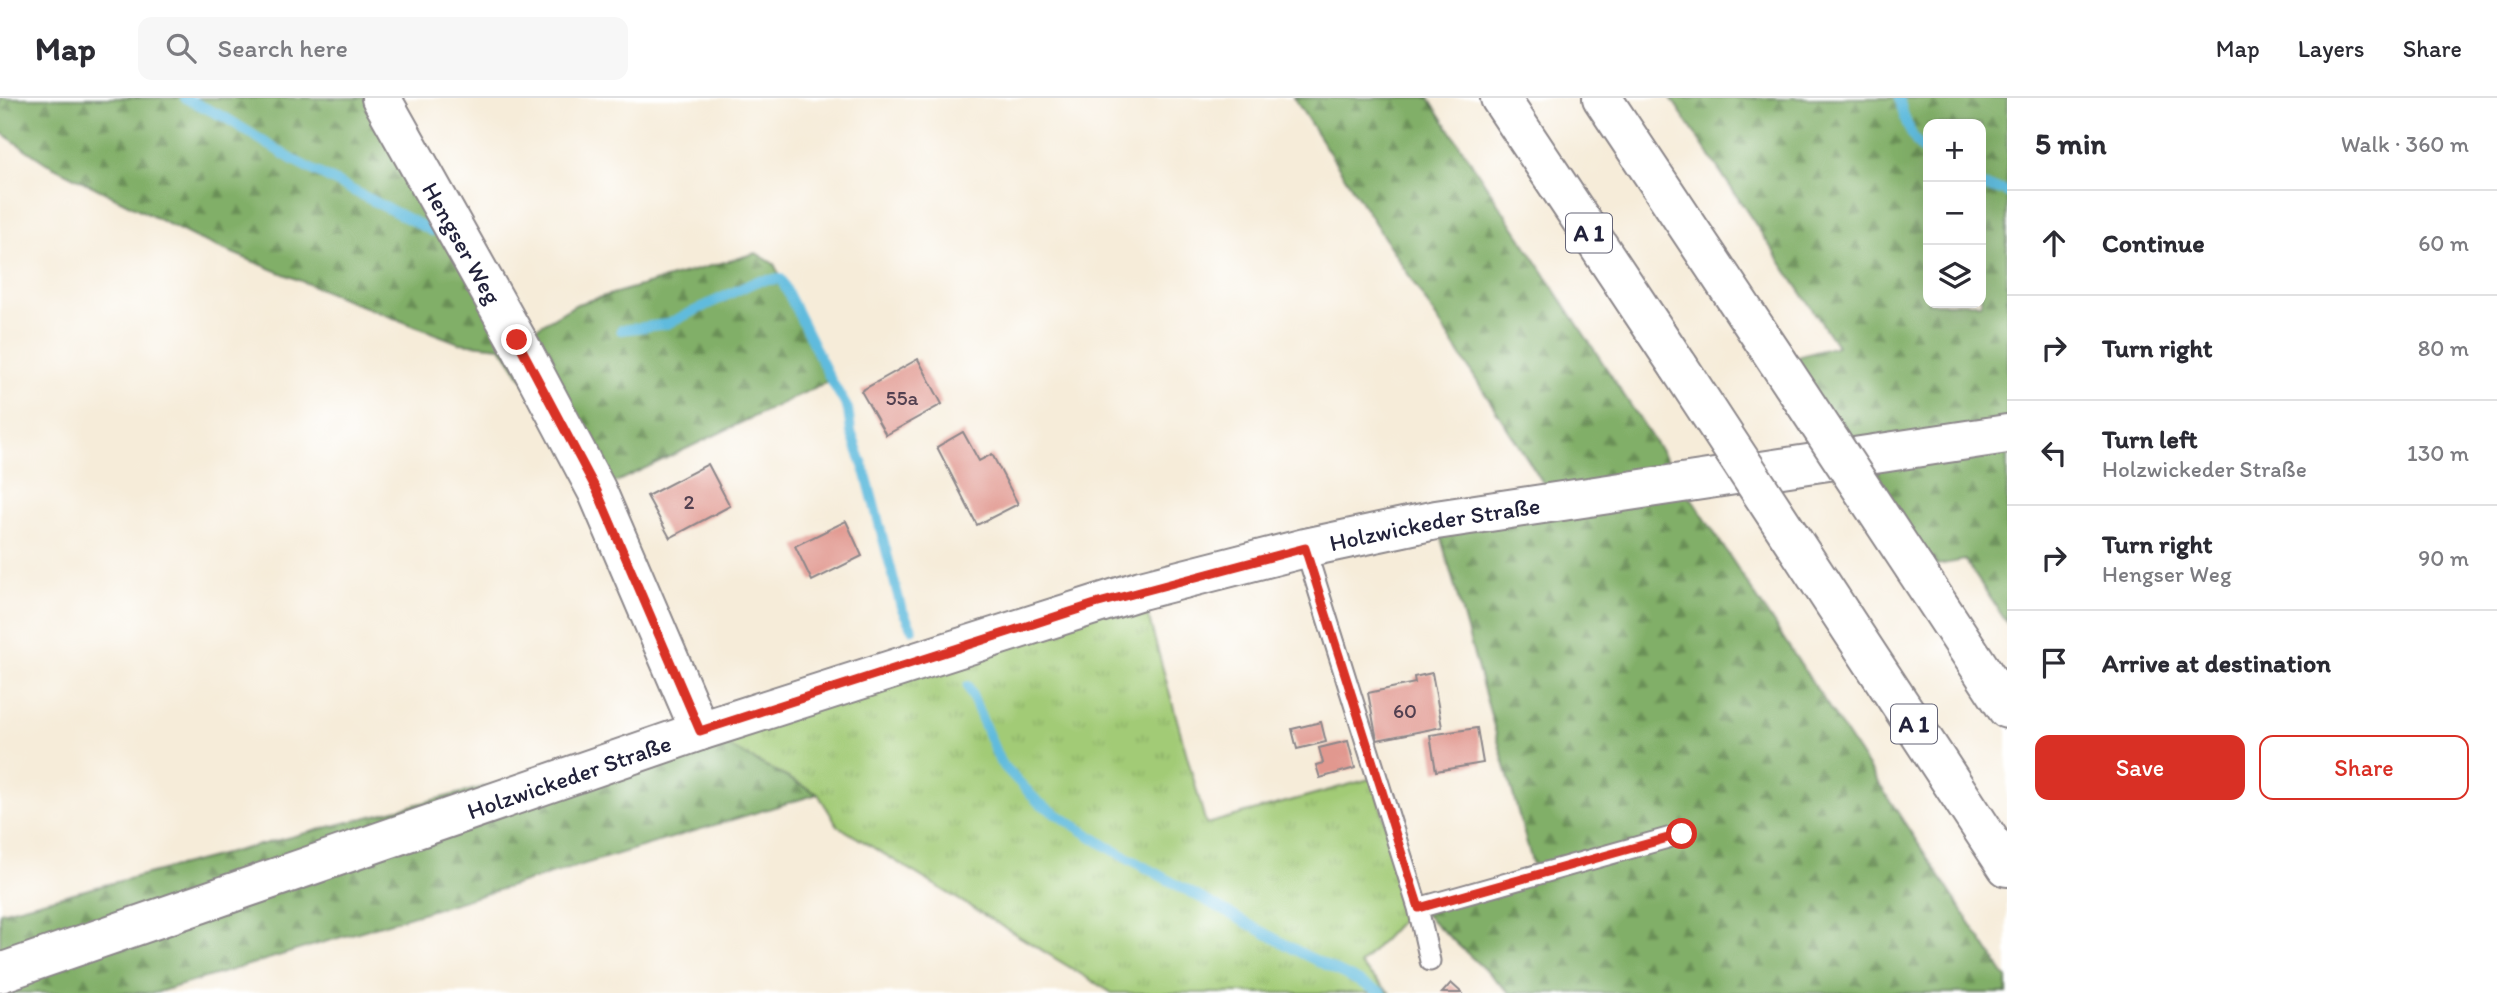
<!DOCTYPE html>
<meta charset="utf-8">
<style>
:root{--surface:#fff;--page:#f7f7f7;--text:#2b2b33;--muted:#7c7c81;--line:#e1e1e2;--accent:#d93025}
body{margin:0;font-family:Itim,sans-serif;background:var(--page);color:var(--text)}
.controls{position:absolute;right:21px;top:21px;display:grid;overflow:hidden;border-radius:14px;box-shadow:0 7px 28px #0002}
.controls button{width:63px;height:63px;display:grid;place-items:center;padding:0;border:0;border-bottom:2px solid var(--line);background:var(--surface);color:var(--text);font:35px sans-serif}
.stop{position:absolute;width:21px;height:21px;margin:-16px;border:5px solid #d93025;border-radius:50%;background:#fff}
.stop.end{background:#d93025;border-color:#fff;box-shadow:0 2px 7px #0008}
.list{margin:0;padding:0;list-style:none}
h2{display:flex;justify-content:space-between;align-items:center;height:91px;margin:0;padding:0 28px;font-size:30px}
h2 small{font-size:23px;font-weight:400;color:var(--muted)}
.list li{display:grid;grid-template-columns:46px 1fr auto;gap:21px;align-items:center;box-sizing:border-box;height:105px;padding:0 28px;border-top:2px solid var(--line)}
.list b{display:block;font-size:26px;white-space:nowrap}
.list p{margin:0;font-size:23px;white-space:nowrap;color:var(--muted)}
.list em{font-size:23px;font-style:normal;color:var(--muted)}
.actions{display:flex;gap:14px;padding:21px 28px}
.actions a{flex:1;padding:16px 0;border:2px solid var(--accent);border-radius:14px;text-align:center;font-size:24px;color:var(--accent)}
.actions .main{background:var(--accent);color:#fff}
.icon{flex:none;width:38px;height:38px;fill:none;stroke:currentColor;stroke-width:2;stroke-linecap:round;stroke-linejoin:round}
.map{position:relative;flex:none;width:2007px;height:895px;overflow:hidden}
header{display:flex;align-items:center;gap:42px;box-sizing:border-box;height:98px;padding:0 35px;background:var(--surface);border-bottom:2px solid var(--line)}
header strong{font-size:33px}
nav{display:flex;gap:38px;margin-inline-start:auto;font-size:24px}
.search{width:490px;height:63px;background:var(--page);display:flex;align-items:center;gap:18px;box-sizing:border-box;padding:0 24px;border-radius:14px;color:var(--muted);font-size:26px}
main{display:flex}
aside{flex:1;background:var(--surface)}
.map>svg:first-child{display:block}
.grass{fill:url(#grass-tufts);stroke:#627658;stroke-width:2}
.forest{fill:url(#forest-firs);stroke:#526851;stroke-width:2;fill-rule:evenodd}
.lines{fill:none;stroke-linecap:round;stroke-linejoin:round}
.stream{stroke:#60bbdd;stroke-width:10}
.building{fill:#e1988f}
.service-casing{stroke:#8c878a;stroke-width:23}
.minor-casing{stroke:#8c878a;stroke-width:42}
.tertiary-casing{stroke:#8c878a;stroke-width:42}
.motorway-casing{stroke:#8c878a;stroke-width:42}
.service{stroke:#fff;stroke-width:19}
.minor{stroke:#fff;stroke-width:38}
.tertiary{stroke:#fff;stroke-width:38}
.motorway{stroke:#fff;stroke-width:38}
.motorway-bridge-casing{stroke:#8c878a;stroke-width:42;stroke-linecap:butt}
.motorway-bridge{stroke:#fff;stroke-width:38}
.route{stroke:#d93025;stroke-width:9}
.labels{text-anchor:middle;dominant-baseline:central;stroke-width:6;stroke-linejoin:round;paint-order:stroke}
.number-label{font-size:21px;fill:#524050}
.shield{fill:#fff;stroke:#646476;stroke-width:2}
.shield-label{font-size:23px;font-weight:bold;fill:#22223b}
.street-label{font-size:24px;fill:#22223b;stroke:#fff}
</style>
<header>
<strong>Map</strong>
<div class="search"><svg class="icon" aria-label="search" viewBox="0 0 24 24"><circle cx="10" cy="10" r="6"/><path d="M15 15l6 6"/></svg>Search here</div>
<nav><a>Map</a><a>Layers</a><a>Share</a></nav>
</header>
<main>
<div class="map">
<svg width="2007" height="895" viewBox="0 0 2007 895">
<defs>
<pattern id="grass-tufts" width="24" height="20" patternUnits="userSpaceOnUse" patternTransform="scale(1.75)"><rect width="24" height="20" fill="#a2cb76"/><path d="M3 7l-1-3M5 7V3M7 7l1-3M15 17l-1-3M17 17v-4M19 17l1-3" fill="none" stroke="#8bae67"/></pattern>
<pattern id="forest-firs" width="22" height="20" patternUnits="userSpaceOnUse" patternTransform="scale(1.75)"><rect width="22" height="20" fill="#81af67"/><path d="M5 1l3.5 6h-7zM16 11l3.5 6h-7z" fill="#698e56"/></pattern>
</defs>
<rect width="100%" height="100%" fill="#fff"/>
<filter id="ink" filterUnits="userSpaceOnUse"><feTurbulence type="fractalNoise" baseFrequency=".0143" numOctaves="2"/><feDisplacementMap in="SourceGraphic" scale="14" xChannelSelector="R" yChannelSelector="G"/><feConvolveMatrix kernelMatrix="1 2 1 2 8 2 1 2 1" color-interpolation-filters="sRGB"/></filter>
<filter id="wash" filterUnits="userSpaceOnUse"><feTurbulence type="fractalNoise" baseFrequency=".00686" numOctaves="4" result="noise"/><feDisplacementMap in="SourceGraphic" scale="28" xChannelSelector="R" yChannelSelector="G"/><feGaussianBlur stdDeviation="1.57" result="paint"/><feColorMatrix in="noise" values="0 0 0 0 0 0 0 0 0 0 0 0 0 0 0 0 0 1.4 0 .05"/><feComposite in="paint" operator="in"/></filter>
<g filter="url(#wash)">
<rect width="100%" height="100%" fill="#f6ecd9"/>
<path class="grass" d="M1141,492L1206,726L1373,680L1409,814L1360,867L1390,895H1112L838,728L818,696L700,633Z"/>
<path class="forest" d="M0,0H381L517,241L577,206L756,155L774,166L831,282L597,393L501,249L459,245L352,204L196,140L46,65L0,34Z
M1294,0H1429L2007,881V895H1510L1418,810L1536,778L1436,422L1554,402Z
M1671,0H2007V525L1965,462L1915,471L1778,264L1837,248ZM1928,26H1981V205H1928Z
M700,633L818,696L155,895H0V814Z"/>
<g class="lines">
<path class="stream" d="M185,0L226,20L293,62L432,133
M1899,0C1903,17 1912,46 1928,55
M1981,88L2002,92L2007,95
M621,232L667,226L757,183L781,181L831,282L848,311L851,334L866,376L901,509L912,531
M968,588L1000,664L1038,704L1106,748L1303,856L1382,895"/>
</g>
<g id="blocks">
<path class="building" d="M918,261L942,306L886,337L861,293Z
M963,334L979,363L992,356L1018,406L977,427L937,349Z
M708,366L730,408L670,440L647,398Z
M846,423L862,458L812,483L795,448Z
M1432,575L1442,629L1377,642L1368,595L1415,585L1414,579Z
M1321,624L1326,644L1297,651L1292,631Z
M1477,630L1483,665L1436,673L1430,637Z
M1348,643L1355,670L1320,680L1316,667L1323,665L1319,650Z
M1451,885L1462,895H1442Z"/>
</g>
</g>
<g filter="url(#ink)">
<use href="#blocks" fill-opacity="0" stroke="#8c878a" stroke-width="2"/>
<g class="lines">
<g class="service-casing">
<path id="service" d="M1305,450L1418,810L1430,863
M1418,810L1682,736"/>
</g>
<g class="minor-casing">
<g id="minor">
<path id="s1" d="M381,0L517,242L597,393L700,633"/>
</g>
</g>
<g class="tertiary-casing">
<g id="tertiary">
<path id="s2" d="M0,875L700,633L1141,492L1305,450L1436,422L2007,336"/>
</g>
</g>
<g class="motorway-casing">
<path id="motorway" d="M1500,0L1679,269
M1602,0L1778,264
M1915,471L2007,611
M1820,484L2007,769"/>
</g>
<use href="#service" class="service"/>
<use href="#minor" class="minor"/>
<use href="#tertiary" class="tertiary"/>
<use href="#motorway" class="motorway"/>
<g class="motorway-bridge-casing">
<path id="motorway-bridge" d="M1778,264L1915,471
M1679,269L1820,484"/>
</g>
<use href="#motorway-bridge" class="motorway-bridge"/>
</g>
</g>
<g class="lines" filter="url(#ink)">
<path class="route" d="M517,242L597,393L700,633L1095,506L1305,450L1419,810L1682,736"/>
</g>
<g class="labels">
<g class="number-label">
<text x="902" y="299">55a</text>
<text x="689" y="403">2</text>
<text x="1405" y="612">60</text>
</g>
<g class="shield">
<rect x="1566" y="115.5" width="46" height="39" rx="5"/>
<rect x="1891" y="606.5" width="46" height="39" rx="5"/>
</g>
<g class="shield-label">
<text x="1589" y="135">A 1</text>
<text x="1914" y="626">A 1</text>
</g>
<g class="street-label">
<text stroke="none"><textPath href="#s1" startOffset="166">Hengser Weg</textPath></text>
<text stroke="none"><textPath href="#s2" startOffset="1505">Holzwickeder Straße</textPath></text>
<text stroke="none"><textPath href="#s2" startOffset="602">Holzwickeder Straße</textPath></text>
</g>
</g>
</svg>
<div class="controls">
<button>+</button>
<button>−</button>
<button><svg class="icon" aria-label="layers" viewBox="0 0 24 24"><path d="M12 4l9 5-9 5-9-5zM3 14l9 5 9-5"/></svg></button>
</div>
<div class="stop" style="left:1682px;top:736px"></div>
<div class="stop end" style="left:517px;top:242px"></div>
</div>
<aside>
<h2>5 min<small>Walk · 360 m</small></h2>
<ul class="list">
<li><svg class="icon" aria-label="ahead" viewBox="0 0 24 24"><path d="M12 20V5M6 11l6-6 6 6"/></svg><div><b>Continue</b></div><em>60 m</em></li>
<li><svg class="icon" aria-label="right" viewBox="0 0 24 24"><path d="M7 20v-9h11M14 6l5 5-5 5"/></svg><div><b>Turn right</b></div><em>80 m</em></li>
<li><svg class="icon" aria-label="left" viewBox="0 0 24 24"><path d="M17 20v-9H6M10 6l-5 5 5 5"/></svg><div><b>Turn left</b><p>Holzwickeder Straße</p></div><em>130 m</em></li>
<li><svg class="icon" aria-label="right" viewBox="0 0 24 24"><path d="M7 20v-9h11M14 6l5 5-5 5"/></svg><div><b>Turn right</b><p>Hengser Weg</p></div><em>90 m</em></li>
<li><svg class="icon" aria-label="arrive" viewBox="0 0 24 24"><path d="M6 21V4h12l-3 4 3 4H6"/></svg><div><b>Arrive at destination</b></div></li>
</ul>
<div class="actions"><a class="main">Save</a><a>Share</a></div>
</aside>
</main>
